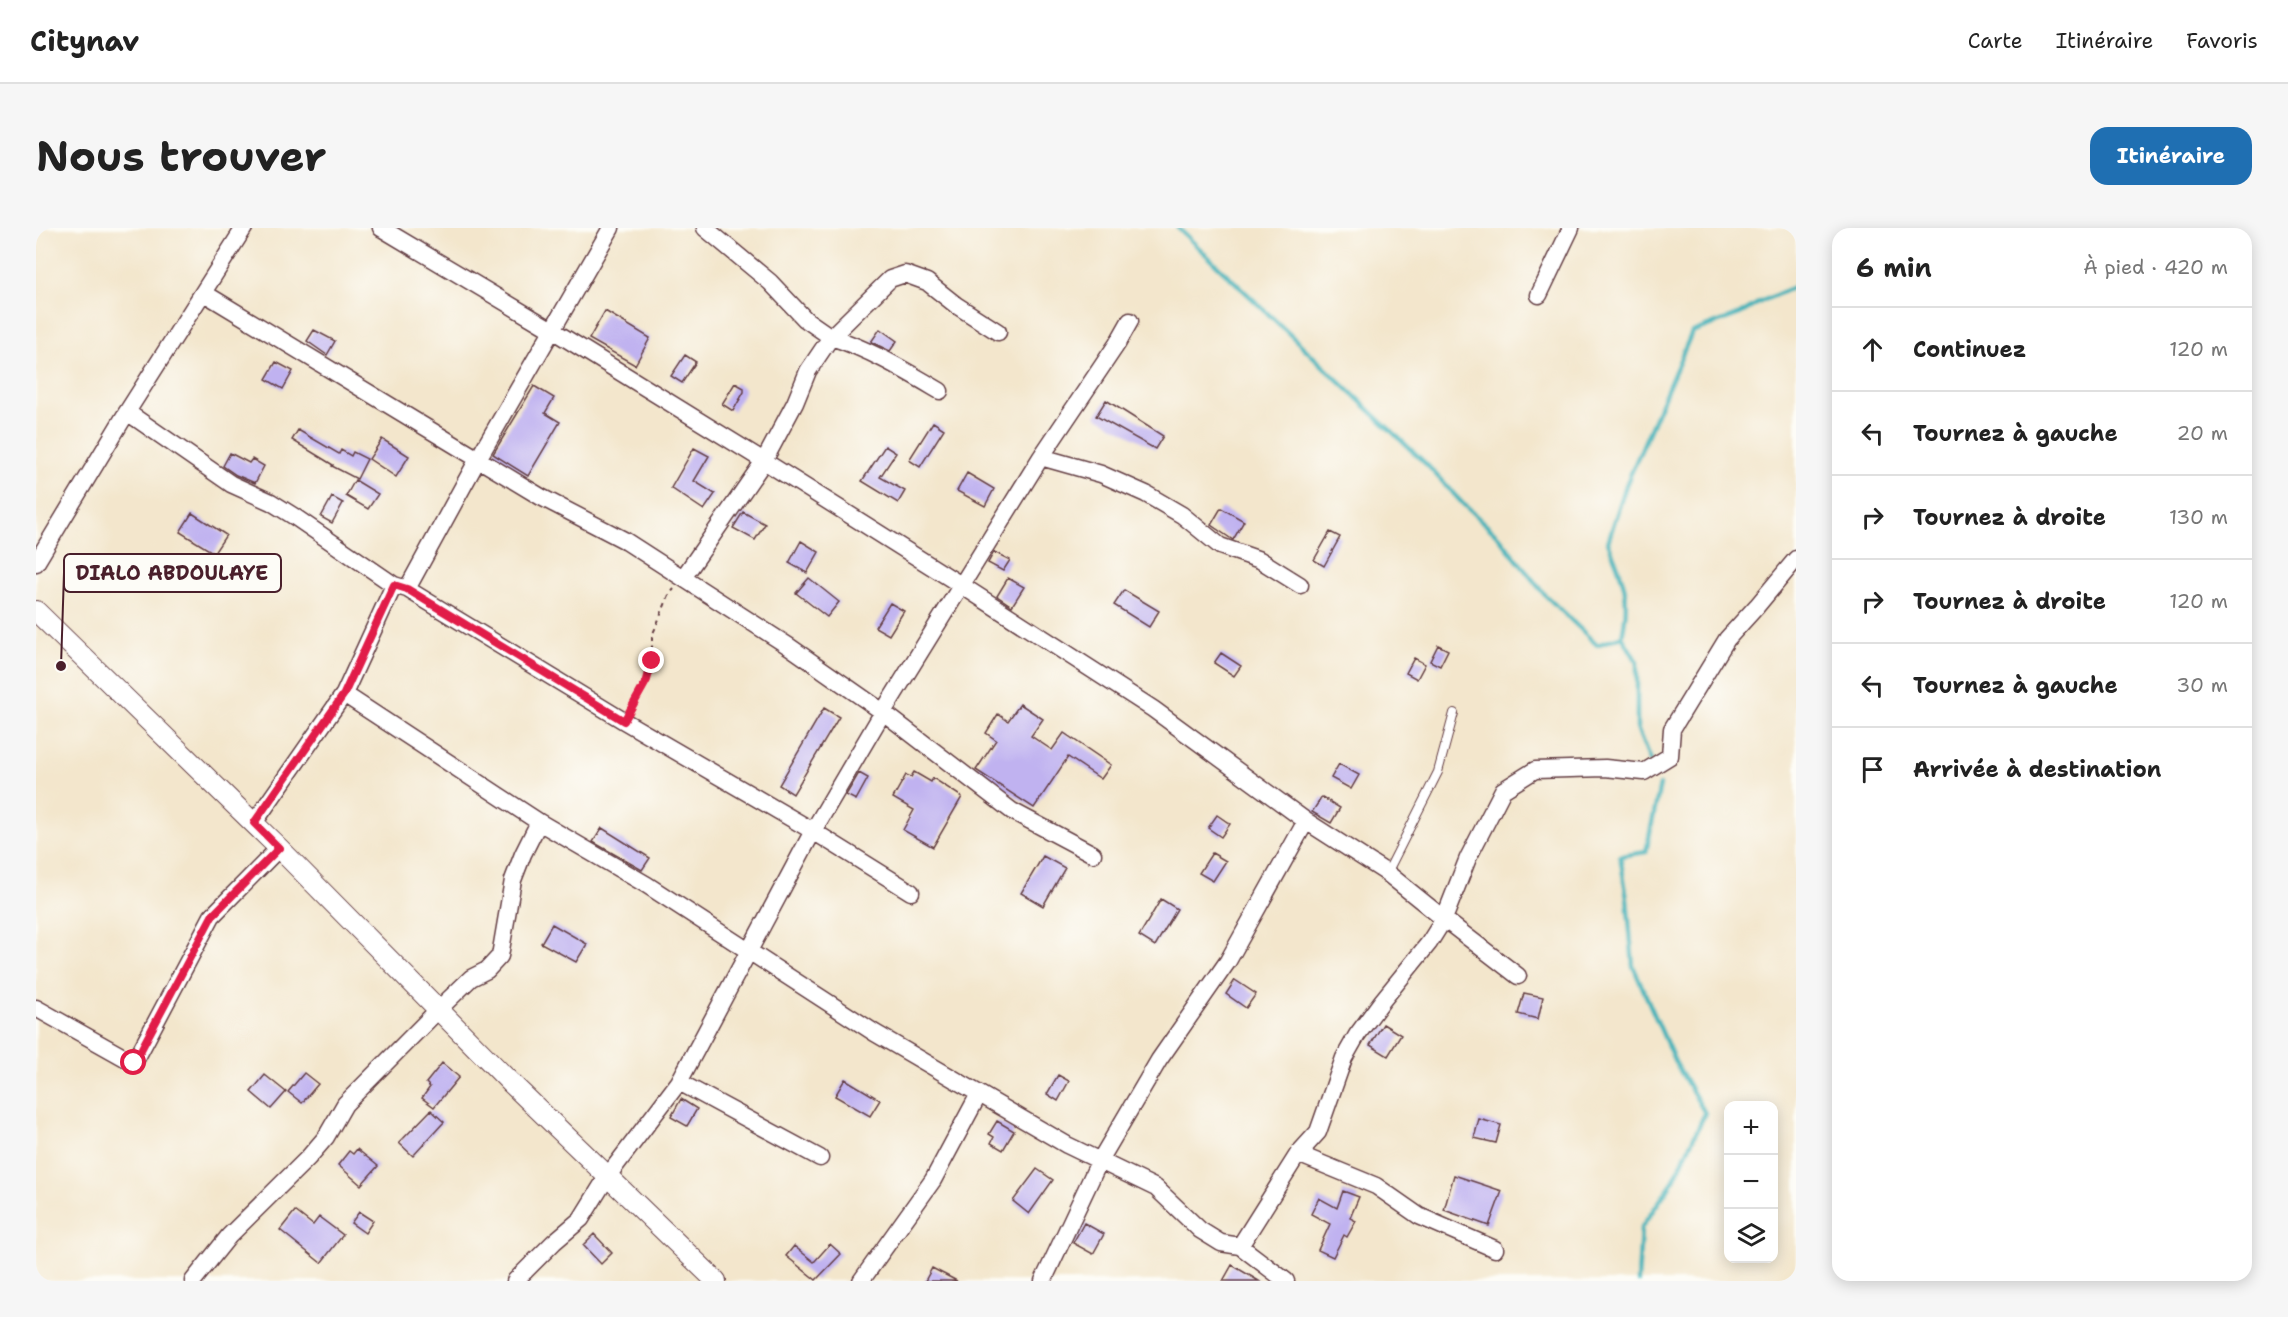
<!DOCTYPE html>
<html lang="fr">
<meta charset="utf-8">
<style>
:root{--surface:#fff;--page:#f6f6f6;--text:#222;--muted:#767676;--line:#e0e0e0;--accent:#1f6fb2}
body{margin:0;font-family:"Shantell Sans",sans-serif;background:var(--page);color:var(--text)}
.controls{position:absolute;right:18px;bottom:18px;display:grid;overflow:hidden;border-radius:12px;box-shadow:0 3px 15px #0003}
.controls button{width:54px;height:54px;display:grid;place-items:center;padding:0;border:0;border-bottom:2px solid var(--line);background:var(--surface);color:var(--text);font:30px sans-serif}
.stop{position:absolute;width:18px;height:18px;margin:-14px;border:4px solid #e11d48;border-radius:50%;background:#fff}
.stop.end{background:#e11d48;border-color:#fff;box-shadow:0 2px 6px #0008}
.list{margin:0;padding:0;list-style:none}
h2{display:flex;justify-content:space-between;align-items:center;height:78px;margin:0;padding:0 24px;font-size:26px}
h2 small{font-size:20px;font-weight:400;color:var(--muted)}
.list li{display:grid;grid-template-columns:39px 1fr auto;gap:18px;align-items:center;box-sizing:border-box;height:84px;padding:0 24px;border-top:2px solid var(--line)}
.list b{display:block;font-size:22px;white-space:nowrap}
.list em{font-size:20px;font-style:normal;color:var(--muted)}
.icon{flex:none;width:33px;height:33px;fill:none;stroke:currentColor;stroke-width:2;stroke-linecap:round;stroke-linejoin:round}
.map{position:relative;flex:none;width:1760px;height:1053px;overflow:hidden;border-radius:18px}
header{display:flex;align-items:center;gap:36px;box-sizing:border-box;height:84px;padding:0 30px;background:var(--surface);border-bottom:2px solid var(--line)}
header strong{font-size:28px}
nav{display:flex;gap:33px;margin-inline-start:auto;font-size:21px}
.intro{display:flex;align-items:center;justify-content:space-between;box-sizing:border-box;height:144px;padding:0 36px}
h1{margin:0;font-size:42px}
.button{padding:15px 27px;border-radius:18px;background:var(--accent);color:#fff;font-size:21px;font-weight:700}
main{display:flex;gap:36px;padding:0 36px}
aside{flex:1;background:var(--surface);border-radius:18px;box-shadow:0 3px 15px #0003}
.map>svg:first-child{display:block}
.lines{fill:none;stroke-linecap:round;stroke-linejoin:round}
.stream{stroke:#42b2b9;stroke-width:4.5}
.building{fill:#c0b2f0}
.service-casing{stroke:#633d43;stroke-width:10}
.minor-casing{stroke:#633d43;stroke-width:19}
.tertiary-casing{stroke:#633d43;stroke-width:22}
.path{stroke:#633d43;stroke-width:2;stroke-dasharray:4.5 4.5;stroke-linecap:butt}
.service{stroke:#fff;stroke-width:8}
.minor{stroke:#fff;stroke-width:16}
.tertiary{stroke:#fff;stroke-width:20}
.route{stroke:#e11d48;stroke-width:8}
.leader{fill:none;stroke:#4a1f2b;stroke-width:2}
.callout-dot{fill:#4a1f2b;stroke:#fdfcf7;stroke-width:2}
.callout{fill:#fdfcf7;stroke:#4a1f2b;stroke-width:2}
.callout-label{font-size:20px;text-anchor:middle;font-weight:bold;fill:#4a1f2b}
</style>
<header>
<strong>Citynav</strong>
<nav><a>Carte</a><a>Itinéraire</a><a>Favoris</a></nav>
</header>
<div class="intro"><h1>Nous trouver</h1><a class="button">Itinéraire</a></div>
<main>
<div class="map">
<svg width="1760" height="1053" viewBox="0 0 1760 1053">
<rect width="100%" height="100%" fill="#fdfcf7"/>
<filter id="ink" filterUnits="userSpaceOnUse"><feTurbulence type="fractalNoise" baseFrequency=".0167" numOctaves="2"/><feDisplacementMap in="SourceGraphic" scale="12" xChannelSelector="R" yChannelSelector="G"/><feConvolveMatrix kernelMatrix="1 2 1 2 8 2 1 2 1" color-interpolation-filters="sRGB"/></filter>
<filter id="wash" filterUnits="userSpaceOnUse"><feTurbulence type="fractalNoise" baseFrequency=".008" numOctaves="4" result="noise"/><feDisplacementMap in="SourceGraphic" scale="24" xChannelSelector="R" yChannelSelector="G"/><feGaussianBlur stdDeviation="1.35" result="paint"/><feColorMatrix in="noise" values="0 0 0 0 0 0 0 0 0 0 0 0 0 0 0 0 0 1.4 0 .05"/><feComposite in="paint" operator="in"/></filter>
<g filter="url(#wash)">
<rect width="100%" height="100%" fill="#f3e6cc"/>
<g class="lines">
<path class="stream" d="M1142,0L1391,237L1427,276L1463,309L1508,366L1561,417L1586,408L1601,434V500L1614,533
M1586,408C1595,367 1588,352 1572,314L1590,257L1656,104L1704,86L1724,74L1760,58
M1602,1053L1605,1000L1638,952L1669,885L1639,834L1597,738L1591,670L1584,628L1610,624L1624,557"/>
</g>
<g id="blocks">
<path class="building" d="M569,83L614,110L599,137L553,111Z
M844,101L861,113L854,123L835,114Z
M278,102L299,113L291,127L271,113Z
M649,127L660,134L646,155L635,148Z
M240,134L257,143L247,161L230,151Z
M699,155L708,160V164L697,183L686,176Z
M498,158L518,170L509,185L524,194L492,248L457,226Z
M1070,172L1127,208L1119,221L1060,188Z
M897,194L908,201L884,239L873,232Z
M262,202L303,226L305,222L315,228L317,224L331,231L321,251L296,238L297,237L256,212Z
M346,211L373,228L360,249L333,231Z
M849,218L860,225L844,249L869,263L862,275L826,253Z
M658,220L673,228L658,253L679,266L668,282L635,260Z
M194,225L213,235L216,231L228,238L219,255L200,247L187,238Z
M931,245L958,261L949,278L921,263Z
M319,252L342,266L332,281L310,268Z
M296,269L307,275L296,295L285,289Z
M1185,280L1208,293L1197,312L1175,297Z
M707,284L729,296L719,312L697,300Z
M156,285L190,307L178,325L144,304Z
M1294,304L1304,309L1288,338L1278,332Z
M765,313L783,324L771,345L753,335Z
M958,324L974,332L967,343L952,335Z
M773,350L803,374L791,389L760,365Z
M972,350L988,359L976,378L961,368Z
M1088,362L1123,383L1113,399L1078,377Z
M854,375L868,383L853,407L839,399Z
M1402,417L1412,422L1404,438L1394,433Z
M1185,425L1205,438L1198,448L1178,435Z
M1378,430L1389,436L1381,451L1370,445Z
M984,476L1007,491L995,508L1016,522L1028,505L1075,537L1065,551L1032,529L998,580L940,542L960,512L950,505L962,486L972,493Z
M788,480L803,489L757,566L743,557Z
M1303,536L1323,547L1315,561L1295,550Z
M878,544L895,554L897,550L926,569L897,619L867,602L878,582L857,570L870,547L875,549Z
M823,545L832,550L820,572L810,567Z
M1286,569L1304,580L1295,595L1276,584Z
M1181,587L1194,596L1185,609L1172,600Z
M566,600L614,630L606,642L557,614Z
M1176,625L1190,633L1177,653L1163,645Z
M1007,628L1029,640L1007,678L985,665Z
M1125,671L1141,681L1119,718L1103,708Z
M516,696L551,716L540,734L505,715Z
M1199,752L1220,766L1210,780L1190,766Z
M1488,765L1507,769L1502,791L1482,786Z
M1347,796L1365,807L1352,828L1334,817Z
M406,835L423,849L398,879L386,870L394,859L390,855Z
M268,845L282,856L266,875L252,864Z
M229,847L250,864L235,881L215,864Z
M1022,847L1033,853L1022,873L1011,866Z
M809,851L844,872L834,888L799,868Z
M645,871L661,881L651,898L635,889Z
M395,882L408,894L377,928L363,915Z
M1443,891L1465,897L1460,915L1438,910Z
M961,893L978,903L967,922L955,915L958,909L953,906Z
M321,921L342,938L325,957L302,937L313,923L317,926Z
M1001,941L1017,952L993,986L977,973Z
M1418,947L1466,963L1453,998L1408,982Z
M1307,963L1323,969L1314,990L1320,993L1311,1009L1308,1007L1297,1029L1282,1022L1294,996L1275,986L1283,970L1301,980Z
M259,983L277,997L283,989L307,1007L285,1035L244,1002Z
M323,984L337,993L329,1005L315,995Z
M1048,995L1068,1006L1057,1026L1037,1015Z
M558,1006L576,1025L565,1036L547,1017Z
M794,1016L805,1026L780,1052L750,1028L758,1018L778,1034Z
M1196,1037L1223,1053H1187Z
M896,1040L921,1053H889Z"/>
</g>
</g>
<g filter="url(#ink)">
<use href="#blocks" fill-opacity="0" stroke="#633d43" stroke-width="1.5"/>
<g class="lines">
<g class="service-casing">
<path id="service" d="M1351,645L1402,544L1418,485"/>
</g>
<g class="minor-casing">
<path id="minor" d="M345,0L516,102L728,233L925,357L1117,481L1270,593L1351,645L1408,691L1393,715L1346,773L1321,807L1308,830L1282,904L1262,926L1204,1018
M575,0L442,231L505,269L588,312L754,419L847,484L976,583L1057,626
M168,65L442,231L371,361
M1503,67L1535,0
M904,163C868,142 835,122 795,109L854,51L869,46L891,54L920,77L962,104
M91,184L195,256L235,274L259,289L358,357L371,361L588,493L777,603L875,664
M1005,229L1065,246L1110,266L1146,287L1184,318L1224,332L1264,357
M0,335L91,184L208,0
M647,350L728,233L759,175L772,143L795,109L769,91L734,54L669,0
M308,466L503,594L611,657L839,805L1031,917L1120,960L1164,1002L1185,1015L1204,1018L1250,1053
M218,595L308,466L358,357
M1482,748L1408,691L1432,630L1467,562L1499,542L1569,540L1608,544L1634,528L1636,501L1691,411L1721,378L1760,331
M0,780L98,835L176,688L243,620
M643,854L784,930
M1262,926L1340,958L1383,988L1459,1021
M157,1053L193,1008L272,930L290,909L309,876L403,781L435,750L451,742L464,728L477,652L487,626L503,594
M479,1053L518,1014L545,991L571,949L643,854L777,603L847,484L1005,229L1081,116L1094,93
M825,1053L897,952L943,866
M1007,1053L1063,934L1123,832L1192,733L1270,593"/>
</g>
<g class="tertiary-casing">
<path id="tertiary" d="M0,383L243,620L474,854L680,1053"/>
</g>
<path class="path" d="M595,480L611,452L616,433V408L633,367L638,361"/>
<use href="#service" class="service"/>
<use href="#minor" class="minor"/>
<use href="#tertiary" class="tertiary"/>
</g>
</g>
<g class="lines" filter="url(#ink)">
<path class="route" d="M98,835L176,688L243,620L218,595L308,466L358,357L371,361L588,493L611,452L616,433"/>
</g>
<path class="leader" d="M25 438L28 345"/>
<circle class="callout-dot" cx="25" cy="438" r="6"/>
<rect class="callout" x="28" y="326" width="217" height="38" rx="6"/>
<g class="callout-label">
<text x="136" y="352">DIALO ABDOULAYE</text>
</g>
</svg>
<div class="controls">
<button>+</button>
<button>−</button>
<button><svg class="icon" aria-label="layers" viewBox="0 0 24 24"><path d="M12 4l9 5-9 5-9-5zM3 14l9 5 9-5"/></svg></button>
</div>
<div class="stop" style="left:98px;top:835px"></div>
<div class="stop end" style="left:616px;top:433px"></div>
</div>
<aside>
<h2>6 min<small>À pied · 420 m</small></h2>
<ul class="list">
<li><svg class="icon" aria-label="ahead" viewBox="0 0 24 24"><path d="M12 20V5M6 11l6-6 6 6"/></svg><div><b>Continuez</b></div><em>120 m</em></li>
<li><svg class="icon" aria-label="left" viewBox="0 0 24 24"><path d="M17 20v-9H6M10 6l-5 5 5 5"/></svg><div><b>Tournez à gauche</b></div><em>20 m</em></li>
<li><svg class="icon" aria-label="right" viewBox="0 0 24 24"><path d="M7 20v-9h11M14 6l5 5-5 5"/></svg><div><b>Tournez à droite</b></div><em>130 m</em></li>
<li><svg class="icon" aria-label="right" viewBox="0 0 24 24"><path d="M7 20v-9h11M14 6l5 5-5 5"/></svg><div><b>Tournez à droite</b></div><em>120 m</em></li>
<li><svg class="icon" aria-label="left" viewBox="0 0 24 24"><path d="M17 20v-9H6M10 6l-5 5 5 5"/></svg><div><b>Tournez à gauche</b></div><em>30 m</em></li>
<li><svg class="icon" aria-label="arrive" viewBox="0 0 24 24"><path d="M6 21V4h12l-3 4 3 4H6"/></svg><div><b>Arrivée à destination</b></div></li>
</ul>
</aside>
</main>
